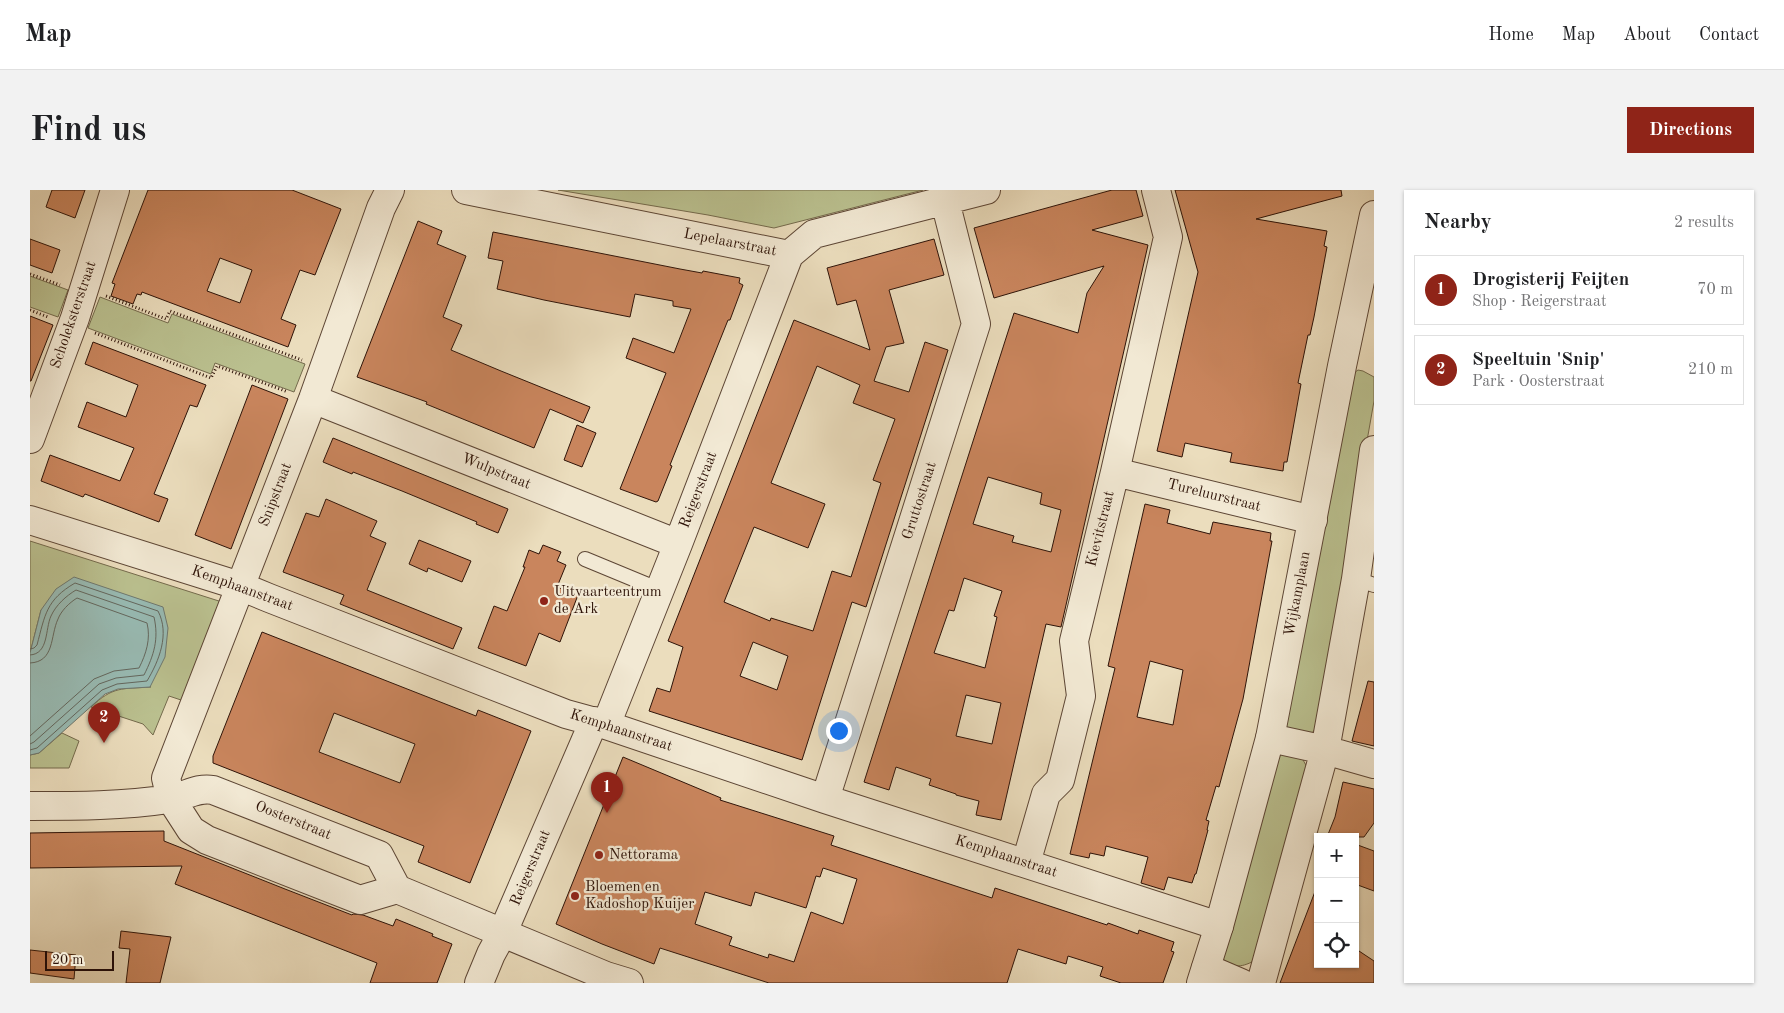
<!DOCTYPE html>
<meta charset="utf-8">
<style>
:root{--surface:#fff;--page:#f2f2f2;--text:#202124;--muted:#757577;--line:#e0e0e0;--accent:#8f2418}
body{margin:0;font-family:"Old Standard TT",serif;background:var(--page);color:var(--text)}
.controls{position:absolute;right:15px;bottom:15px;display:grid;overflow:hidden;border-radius:0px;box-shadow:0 1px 4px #0004}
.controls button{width:45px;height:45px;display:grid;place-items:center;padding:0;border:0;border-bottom:1px solid var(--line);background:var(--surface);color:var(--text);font:25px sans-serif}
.scale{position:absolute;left:15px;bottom:12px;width:69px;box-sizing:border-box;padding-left:5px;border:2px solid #2e1308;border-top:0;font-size:14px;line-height:18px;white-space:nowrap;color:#2e1308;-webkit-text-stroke:4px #f2e9d4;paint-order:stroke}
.you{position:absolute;left:808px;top:540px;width:18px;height:18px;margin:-12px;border:4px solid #fff;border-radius:50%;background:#1a73e8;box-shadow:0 0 0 8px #1a73e833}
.badge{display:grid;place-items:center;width:32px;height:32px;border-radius:50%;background:var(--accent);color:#fff;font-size:16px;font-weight:700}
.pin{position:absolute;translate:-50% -41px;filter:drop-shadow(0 1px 2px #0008)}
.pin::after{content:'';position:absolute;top:26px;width:18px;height:15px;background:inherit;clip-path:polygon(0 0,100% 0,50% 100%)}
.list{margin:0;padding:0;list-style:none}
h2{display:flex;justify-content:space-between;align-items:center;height:65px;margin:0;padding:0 20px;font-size:21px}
h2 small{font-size:16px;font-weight:400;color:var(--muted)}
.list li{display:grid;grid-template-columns:32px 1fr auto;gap:15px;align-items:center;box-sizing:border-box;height:70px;margin:0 10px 10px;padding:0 10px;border:1px solid var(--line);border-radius:0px}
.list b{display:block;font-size:19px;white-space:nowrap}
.list p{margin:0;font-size:16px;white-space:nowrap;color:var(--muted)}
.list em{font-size:16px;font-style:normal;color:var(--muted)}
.icon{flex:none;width:28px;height:28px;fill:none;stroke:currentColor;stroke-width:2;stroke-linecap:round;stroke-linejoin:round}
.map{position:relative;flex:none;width:1344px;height:793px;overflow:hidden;border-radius:0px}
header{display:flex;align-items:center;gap:30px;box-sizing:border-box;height:70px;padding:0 25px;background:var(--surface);border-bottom:1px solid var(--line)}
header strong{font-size:24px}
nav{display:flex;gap:28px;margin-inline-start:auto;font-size:18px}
.intro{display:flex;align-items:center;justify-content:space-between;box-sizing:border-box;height:120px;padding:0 30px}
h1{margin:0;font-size:35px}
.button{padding:12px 22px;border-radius:0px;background:var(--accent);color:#fff;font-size:18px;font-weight:700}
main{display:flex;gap:30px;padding:0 30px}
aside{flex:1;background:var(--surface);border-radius:0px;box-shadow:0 1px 4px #0004}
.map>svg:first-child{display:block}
.green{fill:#bac08f;stroke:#746a4c}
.water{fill:#98bbb4;stroke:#6e786f}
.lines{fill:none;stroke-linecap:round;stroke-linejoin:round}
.shore{stroke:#63675e;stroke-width:1}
.building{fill:#c9855d;stroke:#2e1308;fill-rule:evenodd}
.service-casing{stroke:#5d4635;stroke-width:16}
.minor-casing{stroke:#5d4635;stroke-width:30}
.tertiary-casing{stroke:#5d4635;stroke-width:30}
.path{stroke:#2e1308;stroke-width:3;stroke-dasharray:1 2.5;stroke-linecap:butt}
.service{stroke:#f2e9d4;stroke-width:14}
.minor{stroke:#f2e9d4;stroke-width:28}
.tertiary{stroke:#f2e9d4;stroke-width:28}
.poi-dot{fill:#8f2418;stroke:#f2e9d4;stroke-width:2}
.labels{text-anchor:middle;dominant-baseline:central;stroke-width:4.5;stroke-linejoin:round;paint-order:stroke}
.street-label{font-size:15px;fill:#2e1308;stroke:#f2e9d4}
.poi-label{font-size:15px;fill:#2e1308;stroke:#f2e9d4;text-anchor:start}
</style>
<header>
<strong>Map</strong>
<nav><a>Home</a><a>Map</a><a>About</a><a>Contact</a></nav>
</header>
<div class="intro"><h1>Find us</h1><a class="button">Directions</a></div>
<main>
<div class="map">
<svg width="1344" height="793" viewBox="0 0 1344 793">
<rect width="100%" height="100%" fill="#ebddbd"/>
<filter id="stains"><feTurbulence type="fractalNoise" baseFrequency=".004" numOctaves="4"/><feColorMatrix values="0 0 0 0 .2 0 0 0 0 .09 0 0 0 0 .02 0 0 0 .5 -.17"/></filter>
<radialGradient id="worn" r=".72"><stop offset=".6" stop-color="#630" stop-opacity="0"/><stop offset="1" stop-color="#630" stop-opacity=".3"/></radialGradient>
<path class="green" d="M528,0H893L744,38L678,25Z
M0,86L38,100L28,127L0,117Z
M70,107L138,133L142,124L275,174L264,202L185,173L181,184L58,138Z
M1328,180L1333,181L1344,187V211L1287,536L1278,549L1255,539L1321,185Z
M0,351L192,412L154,511L139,506L123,545L113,534L61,517C83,496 92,499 121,497L11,420L0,463Z
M32,543L49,551L39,578H0V565L9,563Z
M1254,562L1272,568L1278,579L1227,760L1222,772C1207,779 1202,776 1190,767L1247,566Z"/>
<path class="water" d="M44,387L133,417L138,438L135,467L120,497L88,499L75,504L9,563L0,565V463L11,420L26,399Z"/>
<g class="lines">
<path class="shore" d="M0,459L4,458L7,455C15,425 16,410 45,393L128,421C140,444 129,471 117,491L87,494L72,500L7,558L0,560
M0,465C19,464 15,439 21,426C26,415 36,406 46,400L124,427C129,449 124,465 114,485L86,488L69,494L4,552L0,554
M0,473C25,472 20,446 28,429C31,421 39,413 47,408L117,433C121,449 116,464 109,478L84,481L64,489L0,546"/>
</g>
<path class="building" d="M22,0H55L45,28L16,17Z
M118,0H262L311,19L285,85L270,80L251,129L266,135L258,157L112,102L111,105L107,104L103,114L81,106L85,94L82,93ZM190,68L222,80L210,113L177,101Z
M1082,0H1106L1113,26L1062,40L1118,55L1031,437L1016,434L971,630L946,625L949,611L926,605V604L899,595L901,589L866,577L859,600L834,592L984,123L1048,143L1057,103L1074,76L964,108L944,38ZM958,287L1012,303L1010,314L1031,320L1021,362L982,352L984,346L943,334ZM934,388L972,401L964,426L967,427L955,478L904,463L919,420L924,421ZM936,505L971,513L962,554L926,546Z
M1145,0H1311L1312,6L1226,29L1297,41L1294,56L1297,57L1284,127L1280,145H1278L1268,193L1271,194L1257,272H1254L1253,281L1200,272L1202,263L1155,253L1152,267L1127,261L1168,82Z
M388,31L412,41L407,54L436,66L413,127L432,135L421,160L471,181L560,217L553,233L520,219L504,258L396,214L397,212L327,187Z
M463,42L650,79L672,83L673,81L710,88L709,93L713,95L700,130H698L640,275L642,276L628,311L626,312L590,299L636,183L596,168L603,148L644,163L661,119L643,116V111L605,104L600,127L514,110L467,99L473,71L458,68Z
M0,49L30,60L22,83L0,75Z
M904,49L914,85L859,100L874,153L856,157L844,191L879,202L895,152L918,160L836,417L822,412L772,570L619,521L627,498L640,502L653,457L638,451L764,130L840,160L826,110L807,115L797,78ZM787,176L830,195L823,213L865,229L843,290L851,293L821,387L802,381L783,441L741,428L740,431L694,412L724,337L778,358L795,314L741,293ZM723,452L758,466L747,500L710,486Z
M0,126L23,135L1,191H0Z
M63,152L176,195L167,217L160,215L124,304L138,309L129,332L55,304L53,307L11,291L20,265L90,291L104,258L48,237L57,212L96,227L108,195L55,174Z
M222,195L258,209L201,359L165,345Z
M547,235L566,243L552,277L534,270Z
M303,248L478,319L468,343L446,334L447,332L372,301L323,282L322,284L293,272Z
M296,309L347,331L340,346L356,353L337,400L432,438L423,459L310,414L314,405L253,382L276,323L289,327Z
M1115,314L1140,320L1137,333L1180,344L1183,332L1241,343L1240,351H1242L1213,509L1189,597L1186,596L1176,630L1179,631L1177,640H1178L1166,684H1165L1162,693L1138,687L1134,700L1111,693L1118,667L1076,656L1074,666L1060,663L1059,668L1040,664L1085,478L1078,476ZM1120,471L1153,480L1143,535L1107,527Z
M389,350L441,371L432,392L398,378L397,382L379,374Z
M513,355L531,362L527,371L536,375L527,397L548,405L530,452L509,443L496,476L448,458L464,416L477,421L495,377H493L499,360L509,364Z
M232,442L446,526L448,520L501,541L440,693L388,672L394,656L183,573V566ZM304,523L385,554L370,593L289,562Z
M1338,491L1344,492V556L1322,551Z
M593,567L691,608L690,610L804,646L801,655L962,708L965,698L1077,735L1078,733L1108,744L1109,740L1144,752L1141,761L1144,762L1133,793H1091L1070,786L1073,777L1038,766L1036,774L988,759L977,793H739L630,758L624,774L572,754L526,734ZM793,678L827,689L813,734L781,722L764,772L739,764L738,768L699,755L702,747L665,734L675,702L721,716L725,702L776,718L786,686L790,687Z
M1313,592L1344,599V633L1334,647H1297L1305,627Z
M134,641V651L255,699L322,725L323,724L333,725L363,736L366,729L403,744L402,746L422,754L407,793H340L347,773L145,694L152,676L0,678V643Z
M1325,654L1344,661V701L1325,694Z
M1286,699H1288V775L1325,774V767L1329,761L1344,771V793H1250Z
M91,741L141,747L130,793H96L100,759L89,758Z
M0,760L46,765L44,789L0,783Z"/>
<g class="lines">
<g class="service-casing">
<path id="service" d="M555,369L630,400
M1326,389L1344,395"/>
</g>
<g class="minor-casing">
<path id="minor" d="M360,0L351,18L283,209L136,588L141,609L161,640L177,650L330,710L367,699L576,786L599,793
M436,0L759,65
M283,209L648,354
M0,249L45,128L85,0
M1085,282L1283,330
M0,330L210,396L239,408L536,524L576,535L795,609L1189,736
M576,535L648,354L759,65L784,44L956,0
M1240,548L1295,560L1344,574
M795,609L946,134L915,11
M0,616C47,616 93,616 139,609C155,607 166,597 183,600L349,665L367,699
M996,673L1016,604L1030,590L1051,506L1044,451L1085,282L1138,47L1126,0
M1176,778L1211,793
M449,793L461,764L473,742L564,531
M1231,793L1295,560L1326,389L1344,260"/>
</g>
<g class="tertiary-casing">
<path id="tertiary" d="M1171,793L1189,736L1240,548L1312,176L1344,25"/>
</g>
<path class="path" d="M0,84L30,95
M76,106L136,129L140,121L272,170
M0,120L18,127
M65,143L181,188L187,176L258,202"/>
<use href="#service" class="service"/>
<use href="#minor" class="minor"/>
<use href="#tertiary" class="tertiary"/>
</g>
<g class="poi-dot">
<circle cx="514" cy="411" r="5"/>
<circle cx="569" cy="665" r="5"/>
<circle cx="545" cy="706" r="5"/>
</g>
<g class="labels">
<g class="street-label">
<text transform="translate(700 53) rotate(11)">Lepelaarstraat</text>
<text transform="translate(44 125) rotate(-71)">Scholeksterstraat</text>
<text transform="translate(466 282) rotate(22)">Wulpstraat</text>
<text transform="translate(669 300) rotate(-69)">Reigerstraat</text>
<text transform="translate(246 305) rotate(-69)">Snipstraat</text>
<text transform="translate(1184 306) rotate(14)">Tureluurstraat</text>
<text transform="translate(890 311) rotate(-72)">Gruttostraat</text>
<text transform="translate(1071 339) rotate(-76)">Kievitstraat</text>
<text transform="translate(212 399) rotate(20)">Kemphaanstraat</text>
<text transform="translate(1268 404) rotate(-79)">Wijkamplaan</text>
<text transform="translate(591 541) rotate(18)">Kemphaanstraat</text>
<text transform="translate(263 631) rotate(22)">Oosterstraat</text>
<text transform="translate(976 667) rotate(18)">Kemphaanstraat</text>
<text transform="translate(501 678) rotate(-67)">Reigerstraat</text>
</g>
<g class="poi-label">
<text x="524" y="402">Uitvaartcentrum<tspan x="524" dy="17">de Ark</tspan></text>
<text x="579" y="665">Nettorama</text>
<text x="555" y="697">Bloemen en<tspan x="555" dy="17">Kadoshop Kuijer</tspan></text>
</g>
</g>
<rect width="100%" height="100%" filter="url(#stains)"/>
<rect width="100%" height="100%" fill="url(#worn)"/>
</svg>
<div class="controls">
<button>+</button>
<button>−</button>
<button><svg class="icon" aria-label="locate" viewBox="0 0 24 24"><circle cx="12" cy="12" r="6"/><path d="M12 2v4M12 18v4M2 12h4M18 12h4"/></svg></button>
</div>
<div class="scale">20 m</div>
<div class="you"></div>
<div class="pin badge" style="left:577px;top:623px">1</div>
<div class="pin badge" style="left:74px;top:553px">2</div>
</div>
<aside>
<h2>Nearby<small>2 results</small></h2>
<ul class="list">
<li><span class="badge">1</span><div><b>Drogisterij Feijten</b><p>Shop · Reigerstraat</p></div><em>70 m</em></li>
<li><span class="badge">2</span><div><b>Speeltuin 'Snip'</b><p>Park · Oosterstraat</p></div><em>210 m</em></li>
</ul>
</aside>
</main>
